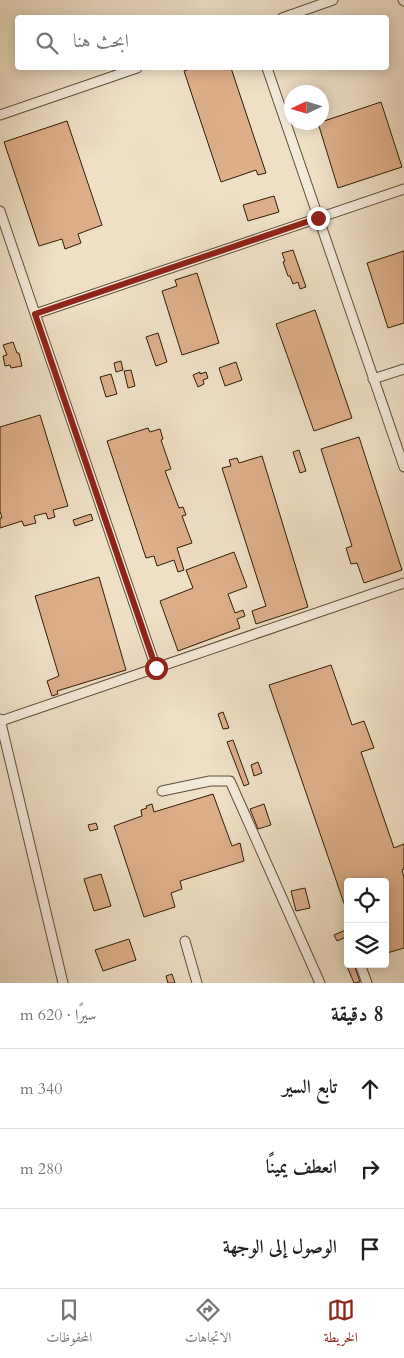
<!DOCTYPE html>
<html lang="ar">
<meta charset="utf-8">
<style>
:root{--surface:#fff;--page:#f6f6f6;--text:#202124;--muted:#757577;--line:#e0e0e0;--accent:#8f2418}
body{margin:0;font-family:Cardo,Amiri,serif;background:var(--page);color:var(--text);direction:rtl}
.controls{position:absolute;right:15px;bottom:15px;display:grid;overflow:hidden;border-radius:5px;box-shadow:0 2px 12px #0003}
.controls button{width:45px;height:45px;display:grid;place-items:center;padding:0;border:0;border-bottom:1px solid var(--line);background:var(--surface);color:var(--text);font:25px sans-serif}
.compass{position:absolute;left:284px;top:85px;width:45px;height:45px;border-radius:50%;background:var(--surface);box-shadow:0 2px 12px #0003;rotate:266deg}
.stop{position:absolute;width:15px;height:15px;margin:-11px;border:4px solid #8f2418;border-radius:50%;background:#fff}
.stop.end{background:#8f2418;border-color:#fff;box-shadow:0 1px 5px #0008}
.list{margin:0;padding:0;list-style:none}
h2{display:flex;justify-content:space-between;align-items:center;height:65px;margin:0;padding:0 20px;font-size:21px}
h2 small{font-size:16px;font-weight:400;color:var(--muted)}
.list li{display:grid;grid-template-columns:32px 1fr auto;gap:15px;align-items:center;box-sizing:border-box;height:80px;padding:0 20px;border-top:1px solid var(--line)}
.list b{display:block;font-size:19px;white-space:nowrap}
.list em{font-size:16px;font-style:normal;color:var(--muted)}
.icon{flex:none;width:28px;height:28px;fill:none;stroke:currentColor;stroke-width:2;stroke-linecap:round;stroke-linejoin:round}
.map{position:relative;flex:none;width:404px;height:983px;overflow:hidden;direction:ltr}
.search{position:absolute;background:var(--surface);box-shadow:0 2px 12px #0003;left:15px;right:15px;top:15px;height:55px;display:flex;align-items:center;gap:12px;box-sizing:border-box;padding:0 18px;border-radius:5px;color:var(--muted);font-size:19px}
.sheet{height:305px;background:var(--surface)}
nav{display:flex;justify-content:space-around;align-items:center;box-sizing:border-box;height:70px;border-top:1px solid var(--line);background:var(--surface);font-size:14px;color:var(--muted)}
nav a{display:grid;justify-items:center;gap:2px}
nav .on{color:var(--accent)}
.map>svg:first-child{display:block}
.building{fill:#ddae8a;stroke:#2f1d04}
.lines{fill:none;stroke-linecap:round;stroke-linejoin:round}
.minor-casing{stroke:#5f4e34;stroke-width:11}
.minor{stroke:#f4ead9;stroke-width:9}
.route{stroke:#8f2418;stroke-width:6}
</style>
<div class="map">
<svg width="404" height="983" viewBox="0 0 404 983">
<rect width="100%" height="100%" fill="#eedfc5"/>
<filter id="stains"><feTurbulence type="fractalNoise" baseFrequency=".004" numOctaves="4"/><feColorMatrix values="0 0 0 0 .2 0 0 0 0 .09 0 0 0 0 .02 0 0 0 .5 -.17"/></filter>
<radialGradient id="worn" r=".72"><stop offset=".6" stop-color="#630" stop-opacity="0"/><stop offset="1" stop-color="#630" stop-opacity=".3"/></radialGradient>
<path class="building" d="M193,68H231L266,173L258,175L256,170L221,182L184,71Z
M381,102L402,167L338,188L318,123Z
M67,121L102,225L78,234L81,243L65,249L62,239L39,246L4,142Z
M274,196L279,212L248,221L243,205Z
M293,250L306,287L300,289L298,282L293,284L290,276H288L283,262L285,261L282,253Z
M404,251V323L388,328L367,263Z
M197,273L219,343L182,355L162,291L177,286L175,280Z
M315,310L352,418L314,431L276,324Z
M158,333L167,362L156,366L146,337Z
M13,342L17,353H19L22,366L11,368L10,365L5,366L3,356L7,355L3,345Z
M121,361L123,370L116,372L114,363Z
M236,362L242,380L225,386L219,368Z
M131,370L135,386L128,388L124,371Z
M200,372V374L206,372L208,378L203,380L204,384L198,387L193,375Z
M111,374L117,394L106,397L100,377Z
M40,415L68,506L53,510L55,517L48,519L46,513L34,516L36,523L24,526L22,521L0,528V518H2L0,511V427Z
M148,428L150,432L160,429L163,439L161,440L171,469L165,471L179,508L183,507L186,515L182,516L192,543L177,548L184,570L178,572L174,560L157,566L154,556L146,558L107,441Z
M359,437L402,570L364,583L357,563L351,564L346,548L352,546L321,449Z
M299,450L306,471L300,473L293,452Z
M262,456L308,607L256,624L252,611L266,606L222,468L231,466L229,460L237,458L239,463Z
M91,514L93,520L75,526L73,520Z
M234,552L247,587L228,594L235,613L243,610L245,616L237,619L240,628L178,651L160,601L193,588L186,570Z
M99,577L126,670L57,691L58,694L52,696L47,681L59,676L35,596Z
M331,665L352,725L364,721L374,748L361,752L394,848L404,844V869L402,870L404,877V948L387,953L385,946V882H348L347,912L269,685Z
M223,712L229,728L223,729L218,714Z
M233,740L249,784L244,786L227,742Z
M258,762L262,773L254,776L251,765Z
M213,794L232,846L240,843L244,861L180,881L182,889L171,893L175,907L144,917L114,826L142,816L141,810L147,808L146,806L152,804L154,812Z
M264,804L271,825L258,829L250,809Z
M96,823L98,829L90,831L88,825Z
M101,874L111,906L94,911L84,879Z
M305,888L310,908L296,911L291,891Z
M348,929V936L337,941L334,935Z
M129,939L136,960L103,971L95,950Z
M346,964H354L360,982L354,983Z
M172,974L175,983H168L166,976Z"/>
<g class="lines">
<g class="minor-casing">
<path id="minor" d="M403,0L404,1
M282,18L333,0
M267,68L404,467
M0,115L137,68
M0,211L156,668
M35,314L404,189
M373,379L404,369
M0,719L63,983
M1,721L404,583
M162,791L210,781H230L320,983
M185,941L197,983
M360,964L367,983"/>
</g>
<use href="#minor" class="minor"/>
</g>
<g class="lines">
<path class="route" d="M156,668L35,314L318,218"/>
</g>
<rect width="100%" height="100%" filter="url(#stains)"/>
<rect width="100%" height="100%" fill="url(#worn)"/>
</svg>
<div class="controls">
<button><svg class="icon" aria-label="locate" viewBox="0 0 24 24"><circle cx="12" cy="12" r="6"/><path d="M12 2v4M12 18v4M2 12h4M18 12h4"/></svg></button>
<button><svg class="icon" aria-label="layers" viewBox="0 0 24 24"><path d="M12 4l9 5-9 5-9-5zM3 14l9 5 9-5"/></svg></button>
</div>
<svg class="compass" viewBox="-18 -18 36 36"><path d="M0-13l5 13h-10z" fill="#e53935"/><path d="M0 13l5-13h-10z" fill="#757577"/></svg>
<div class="stop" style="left:156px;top:668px"></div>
<div class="stop end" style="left:318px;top:218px"></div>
<div class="search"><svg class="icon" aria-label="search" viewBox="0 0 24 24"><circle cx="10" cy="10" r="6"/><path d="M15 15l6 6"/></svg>ابحث هنا</div>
</div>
<section class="sheet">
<h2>8 دقيقة<small>سيرًا · 620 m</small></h2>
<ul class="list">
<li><svg class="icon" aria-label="ahead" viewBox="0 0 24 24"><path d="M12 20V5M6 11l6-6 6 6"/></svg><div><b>تابع السير</b></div><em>340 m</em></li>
<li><svg class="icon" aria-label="right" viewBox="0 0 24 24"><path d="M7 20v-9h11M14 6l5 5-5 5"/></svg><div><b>انعطف يمينًا</b></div><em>280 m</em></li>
<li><svg class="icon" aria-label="arrive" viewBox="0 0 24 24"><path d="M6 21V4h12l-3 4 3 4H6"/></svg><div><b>الوصول إلى الوجهة</b></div></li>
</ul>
</section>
<nav>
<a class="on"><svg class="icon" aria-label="map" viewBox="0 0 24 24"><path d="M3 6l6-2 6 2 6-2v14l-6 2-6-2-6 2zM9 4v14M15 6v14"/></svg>الخريطة</a>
<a><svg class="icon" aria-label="directions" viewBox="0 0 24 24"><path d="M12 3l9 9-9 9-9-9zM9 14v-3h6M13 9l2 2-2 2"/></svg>الاتجاهات</a>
<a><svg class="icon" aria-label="saved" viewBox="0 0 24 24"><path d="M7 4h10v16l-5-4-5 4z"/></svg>المحفوظات</a>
</nav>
